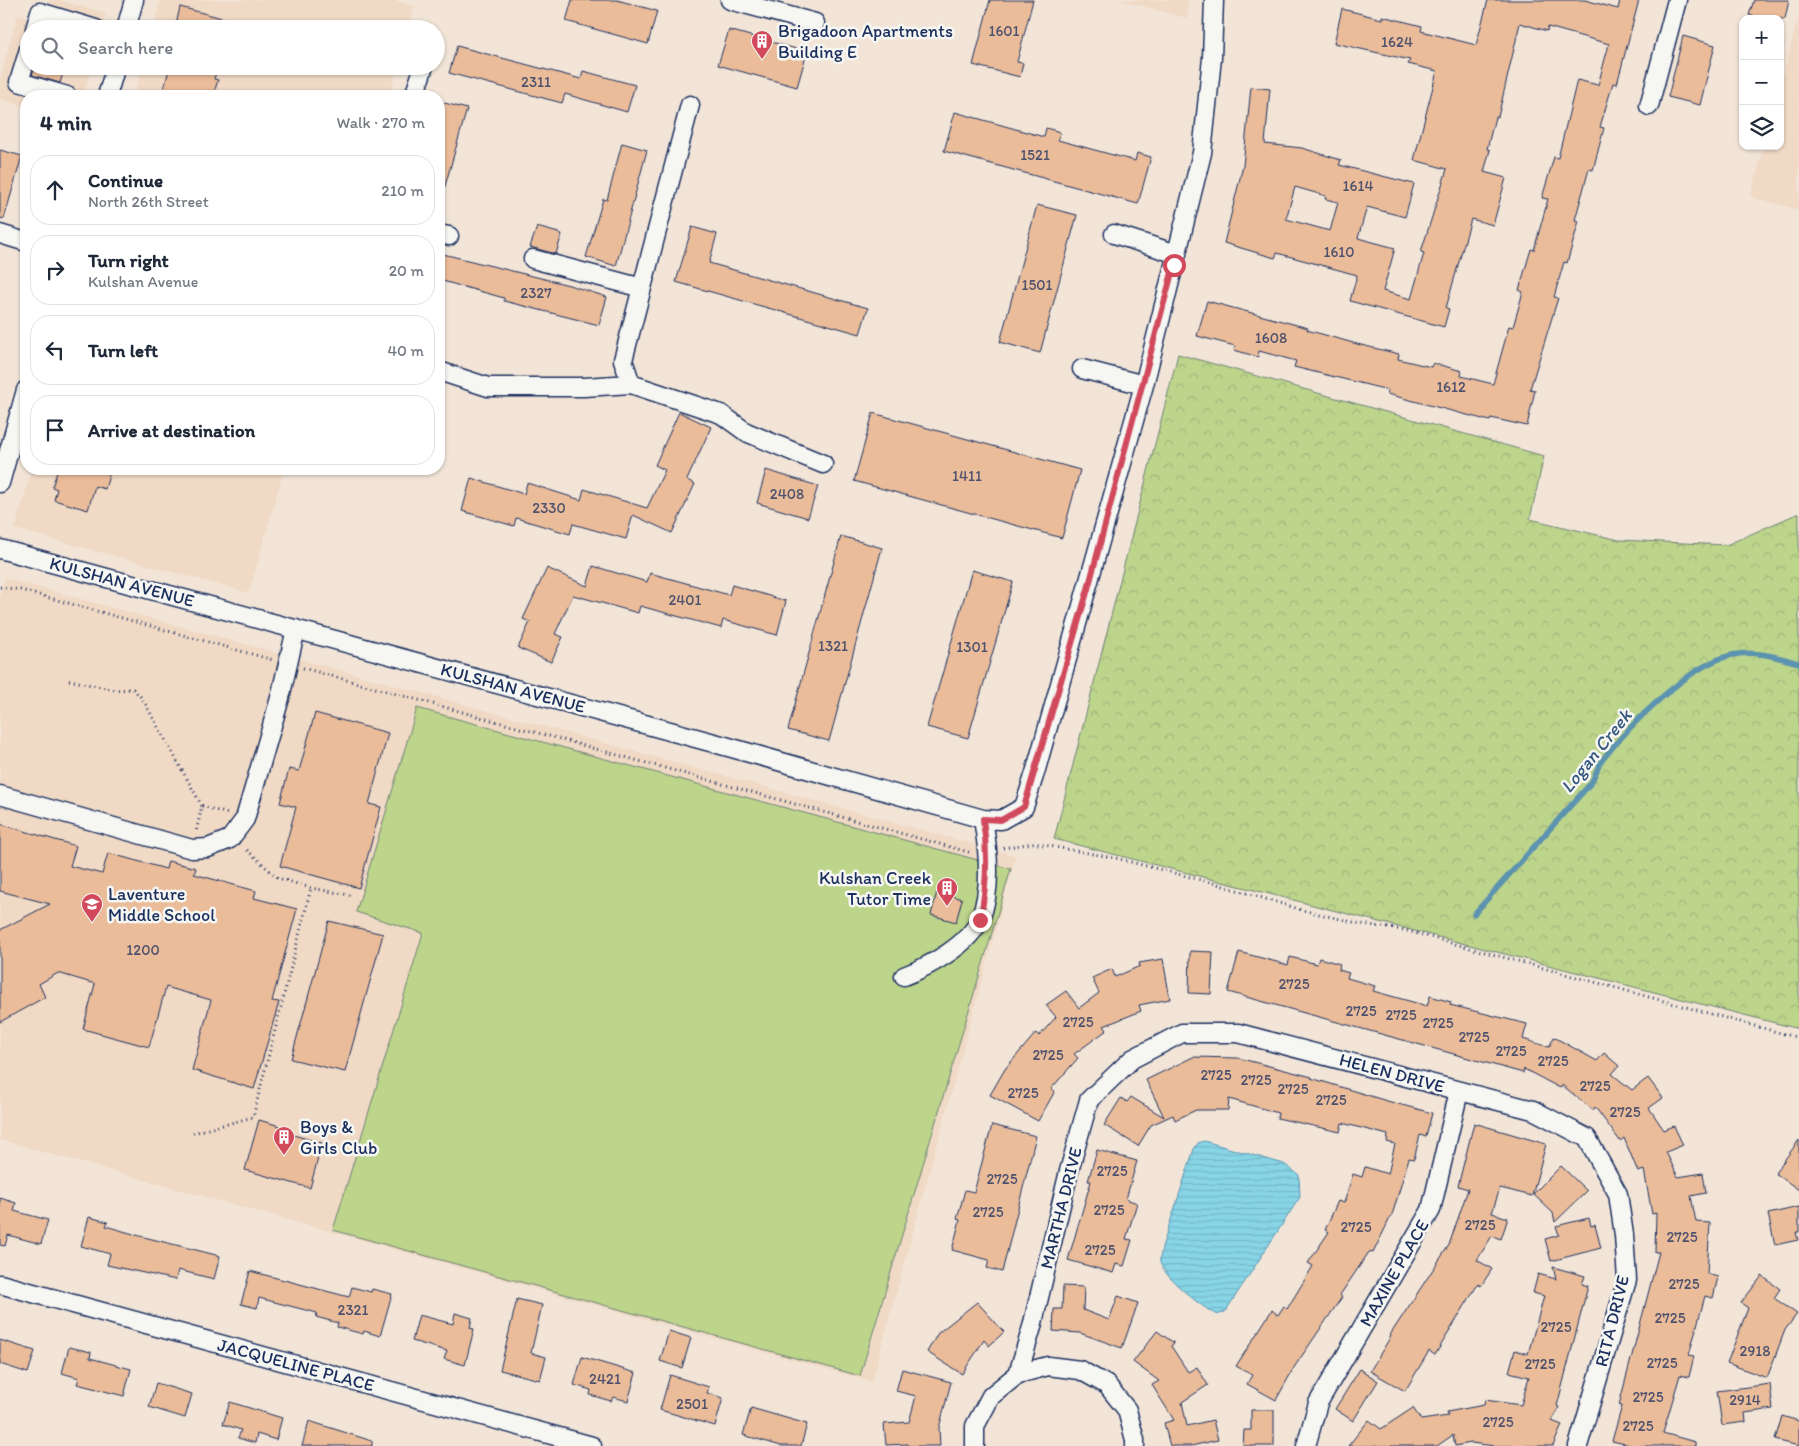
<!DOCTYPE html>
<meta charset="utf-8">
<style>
:root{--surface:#fff;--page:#f2f2f3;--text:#1f2937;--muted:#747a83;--line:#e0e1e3}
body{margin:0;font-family:Itim,sans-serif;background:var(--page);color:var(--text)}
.controls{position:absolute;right:15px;top:15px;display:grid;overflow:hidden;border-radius:10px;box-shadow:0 1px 4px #0004}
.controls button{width:45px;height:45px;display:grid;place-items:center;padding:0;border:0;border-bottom:1px solid var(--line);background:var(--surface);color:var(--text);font:25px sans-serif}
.stop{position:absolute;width:15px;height:15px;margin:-11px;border:4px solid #d1495b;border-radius:50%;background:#fff}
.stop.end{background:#d1495b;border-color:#fff;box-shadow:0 1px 5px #0008}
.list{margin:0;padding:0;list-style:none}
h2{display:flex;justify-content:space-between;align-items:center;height:65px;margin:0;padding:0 20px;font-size:21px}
h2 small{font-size:16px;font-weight:400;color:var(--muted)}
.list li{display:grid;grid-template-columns:32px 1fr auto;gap:15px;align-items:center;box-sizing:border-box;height:70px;margin:0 10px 10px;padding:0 10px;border:1px solid var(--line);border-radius:20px}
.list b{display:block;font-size:19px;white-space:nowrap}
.list p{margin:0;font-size:16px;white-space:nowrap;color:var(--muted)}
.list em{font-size:16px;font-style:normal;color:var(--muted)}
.icon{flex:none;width:28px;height:28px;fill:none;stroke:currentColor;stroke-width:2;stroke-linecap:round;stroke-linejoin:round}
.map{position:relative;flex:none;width:1799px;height:1446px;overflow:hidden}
.search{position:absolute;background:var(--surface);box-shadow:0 1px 4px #0004;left:20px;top:20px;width:425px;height:55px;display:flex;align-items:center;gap:12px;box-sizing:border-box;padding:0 18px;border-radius:28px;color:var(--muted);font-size:19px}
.panel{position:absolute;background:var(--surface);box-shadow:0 1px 4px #0004;left:20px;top:90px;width:425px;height:385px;border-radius:20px}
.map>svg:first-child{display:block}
.built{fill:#f0d9c5}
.forest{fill:url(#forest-crowns);stroke:#6c8274}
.pitch{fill:#bdd48b;stroke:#6c8274}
.water{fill:url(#water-rules);stroke:#5c93b0}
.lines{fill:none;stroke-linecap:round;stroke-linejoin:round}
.stream{stroke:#5c93b0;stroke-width:5.5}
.building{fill:#eabc9a;stroke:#1b2f5e;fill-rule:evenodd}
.minor-casing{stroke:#1b2f5e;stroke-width:21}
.path{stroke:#1b2f5e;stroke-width:3;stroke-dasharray:1 4;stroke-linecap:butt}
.minor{stroke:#f6f6f2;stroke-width:18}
.route{stroke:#d1495b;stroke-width:6}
.labels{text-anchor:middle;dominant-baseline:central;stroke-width:5;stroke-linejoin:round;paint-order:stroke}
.number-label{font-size:15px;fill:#4f526d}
.poi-label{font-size:18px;fill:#1b2f5e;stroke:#f6f6f2;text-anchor:start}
.street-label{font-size:18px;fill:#1b2f5e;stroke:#f6f6f2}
.water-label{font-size:19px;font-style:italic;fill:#365880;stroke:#f6f6f2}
</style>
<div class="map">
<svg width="1799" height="1446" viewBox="0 0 1799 1446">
<defs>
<pattern id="forest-crowns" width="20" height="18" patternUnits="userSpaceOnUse" patternTransform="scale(1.25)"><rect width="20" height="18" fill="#bdd48b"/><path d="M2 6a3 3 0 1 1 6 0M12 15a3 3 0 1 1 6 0" fill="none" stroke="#a2b67a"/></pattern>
<pattern id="water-rules" width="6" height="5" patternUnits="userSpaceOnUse" patternTransform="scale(1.25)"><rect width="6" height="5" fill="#87d5e6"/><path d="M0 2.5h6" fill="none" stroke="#74b7c8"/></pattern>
</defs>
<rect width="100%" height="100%" fill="#f2e5d8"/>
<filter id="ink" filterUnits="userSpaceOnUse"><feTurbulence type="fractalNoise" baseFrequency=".02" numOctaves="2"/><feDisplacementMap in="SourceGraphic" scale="10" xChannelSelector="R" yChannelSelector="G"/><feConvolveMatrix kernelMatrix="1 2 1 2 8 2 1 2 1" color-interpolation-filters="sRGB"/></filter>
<g filter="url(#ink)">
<path class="built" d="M48,0H59L106,13L102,29H29V66H92L83,96H26V107L0,99V79L18,14L42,21Z
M161,0H393L414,6L408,29H153Z
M1120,0H1189L1187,18Z
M1799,15V210L1750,197L1764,146H1780V85Z
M143,66H398L390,96H134Z
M32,469H284L249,593L15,529Z
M5,578L1016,856L872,1382L0,1140V594Z"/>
<path class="forest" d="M1178,354L1544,456L1530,519L1619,540L1726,545L1799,513V1029L1054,839Z"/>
<path class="pitch" d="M417,708L1011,869L860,1376L333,1230L423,933L356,912Z"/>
<path class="water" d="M1204,1141L1284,1164L1299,1175L1300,1197L1225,1312L1217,1315C1203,1308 1164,1278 1160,1262C1159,1258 1162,1251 1162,1247L1194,1149L1198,1143Z"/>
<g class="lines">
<path class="stream" d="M1474,914L1591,783C1595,775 1598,766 1603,759C1630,725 1689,664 1732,655C1756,650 1776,657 1799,663"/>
</g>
<path class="building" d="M572,0H617L657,11L648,44L566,21Z
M990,0H1033L1017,62L1023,63L1020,77L973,65Z
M1488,0H1585L1618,9L1620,0H1639L1617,84L1613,83L1600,127L1604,128L1593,170L1589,169L1575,220L1579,221L1567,263L1564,262L1554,297L1558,298L1530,389L1535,390L1527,426L1491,418L1490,421L1387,394L1388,390L1294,367L1296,361L1259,351L1258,357L1234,350L1235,346L1197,336L1207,301L1308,328L1307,330L1357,344L1399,354L1398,359L1431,367L1433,363L1462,371L1461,376L1493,384L1509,326L1513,327L1523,292L1519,290L1531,249L1534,250L1548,199L1542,198L1554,157L1558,158L1577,80L1598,85L1609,44L1548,27L1547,31L1520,23L1498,117H1495L1487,149L1490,150L1484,172L1506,178L1493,225L1471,219L1446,308L1449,309L1444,327L1350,301L1357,275L1277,253L1275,258L1224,243L1243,166L1251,87L1270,89L1265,144L1302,148L1341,160L1339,165L1414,184L1405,217L1367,207L1358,238L1395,248L1383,291L1411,299L1424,253L1421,252L1447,169L1414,160L1437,71L1408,64L1410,60L1334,43L1342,9L1382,19V16L1422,26L1421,31L1476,45ZM1295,187L1326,196L1325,199L1338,202L1330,231L1286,219Z
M1754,0H1789L1785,19H1763L1749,15Z
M180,7L245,24V29H175Z
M729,30L807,52L797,87L718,65Z
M1683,36L1715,45L1700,105L1668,97Z
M457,46L581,79L583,71L635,85L627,112L565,94L562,103L449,73Z
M35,66H65L60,83L32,75Z
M170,66H218L214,79L218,80L213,96H162Z
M441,102L467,109L443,193L439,192V111Z
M955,112L1044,137L1046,128L1060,132L1058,140L1135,161L1137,153L1151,157L1138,204L944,151Z
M622,143L647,150L616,266L586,257L603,199L607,200Z
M0,150L22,156L4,219L0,218Z
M1037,205L1077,215L1040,353L1000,342Z
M537,227L562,234L556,254L530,247Z
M692,227L717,234L709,263L868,308L860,334L676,282Z
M439,253L569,285L607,297L599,325L504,301V298L439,280Z
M679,412L711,427L687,480L695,484L672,533L633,515L626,539L573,524L570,534L516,518L514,526L462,511L471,478L524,494L527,483L581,500L584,489L647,508L665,470L655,465Z
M873,413L1080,470L1062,538L854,481Z
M58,469H100L110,472L105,489L95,486L88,510L54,500L57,489L52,487Z
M766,470L818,486L808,518L757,503Z
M841,536L882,548L829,741L788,730Z
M593,566L647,582L650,573L729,595L732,585L786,601L777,635L723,620L721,628L640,606L638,613L573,595L555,634L563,637L551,662L518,648L530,622L523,619L547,568L587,586Z
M972,570L1013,582L968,738L927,727Z
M315,713L388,733L369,804L381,807L359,888L280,866L296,807L280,803L289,769L299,771Z
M0,824L76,846L70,866L102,874L108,853L166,869L168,861L196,868L194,874L256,891L254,898L297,909L272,1001L279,1002L254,1089L192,1070L211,1000L166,987L149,1047L83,1029L95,984L58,973L39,984L45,997L0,1022V930L50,904L0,891Z
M937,892L962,899L956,922L931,915Z
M329,921L383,934L345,1072L291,1059Z
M1190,951L1213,952L1211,994L1189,993Z
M1239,952L1288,965L1290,957L1317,964L1319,958L1340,964L1339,970L1349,973L1347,978L1375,986L1373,991L1427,1006L1430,996L1451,1002L1450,1005L1527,1024L1523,1039L1549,1047L1554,1037L1597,1061L1604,1053L1619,1066L1612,1074L1632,1090L1648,1078L1663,1098L1649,1108L1664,1130L1674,1126L1683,1145L1666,1152L1678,1177L1703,1173L1706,1193L1691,1196L1696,1222L1710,1223L1707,1274L1718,1277L1713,1298L1705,1296L1689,1355L1694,1356L1689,1377L1680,1375L1663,1433L1695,1442V1446H1634L1612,1441L1622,1406L1619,1405L1659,1252H1655L1656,1213L1652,1214L1644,1170L1638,1172L1624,1138L1620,1141L1595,1107L1593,1110L1562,1085L1560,1088L1524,1069L1523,1073L1228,992Z
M1163,959L1170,999L1139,1005L1141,1011L1104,1026L1107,1030L1074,1054L1078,1058L1051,1089L1055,1091L1038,1121L990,1095L1005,1069L1036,1033L1039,1036L1056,1017L1046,1005L1066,991L1079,1008L1099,993L1092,978L1112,969L1115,977L1140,966L1139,963Z
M1193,1057L1238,1058L1312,1077L1311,1078L1387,1101L1432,1113L1426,1137L1420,1135L1414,1159L1409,1158L1393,1212L1373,1253L1369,1252L1340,1295L1342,1297L1295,1366L1276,1400L1247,1384L1252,1375L1236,1366L1272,1310L1278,1315L1284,1306L1287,1309L1313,1266L1308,1263L1329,1232L1325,1230L1338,1201L1344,1203L1353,1174L1362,1177L1365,1167L1388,1174L1395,1144L1387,1142L1388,1135L1342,1123L1340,1132L1300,1123L1277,1118L1278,1113L1229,1099L1228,1110H1196L1175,1120L1173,1115L1151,1125L1138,1146L1104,1125L1121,1098L1127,1102L1131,1097L1164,1117L1146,1080Z
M259,1120L280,1126L279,1131L322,1143L310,1188L245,1170Z
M1474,1123L1546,1144L1532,1196L1500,1188L1492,1213L1508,1218L1501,1239L1492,1236L1477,1260L1492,1269L1481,1286L1478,1284L1435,1355L1429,1351L1405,1391L1370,1371L1391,1336L1390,1335L1449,1245L1468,1189L1458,1186Z
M992,1125L1036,1136L1002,1272L987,1268L989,1260L952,1250L960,1220L957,1219L965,1190L974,1192Z
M1799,1140V1190L1775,1173Z
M1097,1150L1137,1161L1126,1199L1137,1203L1126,1239L1132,1240L1124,1266L1116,1264L1113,1273L1068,1260L1091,1181H1088Z
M1561,1166L1587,1191L1555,1222L1553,1213L1533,1194Z
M0,1198L16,1203L14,1211L48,1220L41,1244L8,1235L5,1246L0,1245Z
M1799,1207V1232H1796L1798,1240L1775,1245L1768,1214Z
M89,1217L108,1222L106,1226L140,1236L220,1256L214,1279L178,1270L176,1280L107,1265L110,1254L81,1246Z
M1589,1218L1591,1226L1595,1225L1601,1248L1551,1261L1545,1239L1559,1235L1556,1226Z
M1553,1267L1585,1276L1582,1284L1588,1286L1557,1406L1559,1407L1552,1421L1562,1425L1553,1446H1495L1471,1443L1455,1446L1453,1435L1437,1446H1348L1369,1420L1381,1429L1413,1408L1421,1420L1448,1416L1447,1412L1484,1405L1485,1400L1521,1405L1529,1377L1509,1372L1515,1350L1528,1354L1544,1296L1533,1293L1538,1274L1556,1279Z
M250,1271L349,1297L352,1287L371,1292L372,1289L392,1294L380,1336L364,1331L363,1334L337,1327L338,1323L316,1317L317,1313L259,1298L257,1308L241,1304Z
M1762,1276L1780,1289L1774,1298L1797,1314L1785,1330L1767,1378L1727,1363L1748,1308L1741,1303Z
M1063,1286L1084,1287L1083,1310L1109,1320L1118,1296L1138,1303L1122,1348L1080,1333L1053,1331L1054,1309H1062Z
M517,1299L542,1305L531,1353L546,1357L540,1380L500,1370Z
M977,1302L1004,1332L989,1346L984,1340L962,1374L927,1352L938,1333Z
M455,1313L472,1318L470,1328L474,1329L465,1365L444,1359L447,1351L412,1341L419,1315L453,1324Z
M669,1331L691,1338L682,1368L660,1361Z
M1157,1331L1174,1343L1171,1346L1188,1372L1197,1367L1208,1385L1182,1402L1187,1426L1213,1420L1218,1440L1191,1446H1170L1164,1423L1174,1420L1152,1385L1159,1381L1133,1362Z
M0,1340L35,1351L28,1373L0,1364Z
M69,1347L91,1352L90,1358L131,1369L124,1396L77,1384L79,1378L62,1373Z
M582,1357L636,1373L628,1401L613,1397L611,1401L590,1395L591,1390L574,1385Z
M902,1369L951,1382L939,1428L940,1446H908V1444L886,1445L884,1424L909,1422L916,1396L896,1391Z
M1360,1369L1378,1381L1353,1421L1335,1409Z
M670,1375L709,1387L707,1393L723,1398L715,1426L660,1410Z
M156,1383L192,1394L185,1418L149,1407Z
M1770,1384L1773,1409L1745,1413L1746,1422L1722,1425L1717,1391Z
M230,1402L282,1418L276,1440L257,1434L255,1443L238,1438L241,1430L223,1424Z
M751,1408L807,1424L801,1446H781L743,1435Z
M1251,1410H1274V1446H1243L1244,1430H1251Z
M1782,1416L1799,1421V1446L1775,1440Z
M309,1421L372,1441V1446H302Z"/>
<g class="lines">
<g class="minor-casing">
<path id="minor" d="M730,0L815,23
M35,29L40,12L96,29
M126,29L134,0
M29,49L19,82L67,96
M107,96L116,66
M414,96L424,66
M1649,106L1677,0
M0,234L26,242
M439,234L449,236
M1114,234L1177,254
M533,259L642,288
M1082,369L1144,385
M439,371L488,387H584L631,384L721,414L746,432L823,464
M631,384L623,360L690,105
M0,483L26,390
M0,549L725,746L983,819L1001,820L1024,807L1035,773L1144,385L1202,153L1212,58L1214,0
M0,795L192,849L208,848L230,839L245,819L280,698L296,629
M904,976C928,967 969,945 980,919C992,891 988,848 983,819
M0,1284L592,1446
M1018,1374L1032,1327L1069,1171L1089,1100L1132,1059L1182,1033H1238L1533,1110L1587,1138L1618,1194L1624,1235L1627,1280L1578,1446
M975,1446V1426L991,1396L1018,1374L1048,1366L1080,1370L1107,1385L1127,1410L1135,1440V1446
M1306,1446L1318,1403L1431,1210L1459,1091"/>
</g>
<path class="path" d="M0,587L21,590L273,660
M303,668L972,853
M69,680L115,690L133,689L142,698L202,806L196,832
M202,806L228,814
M1003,848L1033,843L1115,858L1217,884L1302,910L1361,924L1404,930L1799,1038
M247,850L278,878L311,888L354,896
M193,1133L253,1117L311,888"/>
<use href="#minor" class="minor"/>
</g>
</g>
<g class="lines" filter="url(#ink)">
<path class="route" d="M980,920C987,886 988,853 983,819L1001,820L1024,807L1088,589L1174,265"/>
</g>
<defs>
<g id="building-pin" transform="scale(1.125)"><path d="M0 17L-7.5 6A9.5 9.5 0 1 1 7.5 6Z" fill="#d1495b" stroke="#f6f6f2"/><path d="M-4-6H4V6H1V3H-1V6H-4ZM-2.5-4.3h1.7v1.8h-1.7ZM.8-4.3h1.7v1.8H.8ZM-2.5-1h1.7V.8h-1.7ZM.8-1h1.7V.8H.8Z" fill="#fff"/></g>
<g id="school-pin" transform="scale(1.125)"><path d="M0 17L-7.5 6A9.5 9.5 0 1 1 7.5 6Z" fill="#d1495b" stroke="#f6f6f2"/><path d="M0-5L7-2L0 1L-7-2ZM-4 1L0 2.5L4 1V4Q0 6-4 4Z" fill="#fff"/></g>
</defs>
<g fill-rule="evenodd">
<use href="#building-pin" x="762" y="41"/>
<use href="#building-pin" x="947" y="888"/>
<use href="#school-pin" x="92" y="904"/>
<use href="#building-pin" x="284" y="1137"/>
</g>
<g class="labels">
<g class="number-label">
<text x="1004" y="31">1601</text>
<text x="1397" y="42">1624</text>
<text x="536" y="82">2311</text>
<text x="1035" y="155">1521</text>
<text x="1358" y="186">1614</text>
<text x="1339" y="252">1610</text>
<text x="1037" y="285">1501</text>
<text x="536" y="293">2327</text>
<text x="1271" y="338">1608</text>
<text x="1451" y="387">1612</text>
<text x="967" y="476">1411</text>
<text x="787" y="494">2408</text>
<text x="549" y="508">2330</text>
<text x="685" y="600">2401</text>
<text x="833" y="646">1321</text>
<text x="972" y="647">1301</text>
<text x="143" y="950">1200</text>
<text x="1294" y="984">2725</text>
<text x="1361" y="1011">2725</text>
<text x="1401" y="1015">2725</text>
<text x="1078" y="1022">2725</text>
<text x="1438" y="1023">2725</text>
<text x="1474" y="1037">2725</text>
<text x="1511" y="1051">2725</text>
<text x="1048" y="1055">2725</text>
<text x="1553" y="1061">2725</text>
<text x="1216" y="1075">2725</text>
<text x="1256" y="1080">2725</text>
<text x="1595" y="1086">2725</text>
<text x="1293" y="1089">2725</text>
<text x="1023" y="1093">2725</text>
<text x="1331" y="1100">2725</text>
<text x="1625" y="1112">2725</text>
<text x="1112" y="1171">2725</text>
<text x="1002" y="1179">2725</text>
<text x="1109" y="1210">2725</text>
<text x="988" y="1212">2725</text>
<text x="1480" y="1225">2725</text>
<text x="1356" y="1227">2725</text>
<text x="1682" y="1237">2725</text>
<text x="1100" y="1250">2725</text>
<text x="1684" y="1284">2725</text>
<text x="353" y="1310">2321</text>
<text x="1670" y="1318">2725</text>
<text x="1556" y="1327">2725</text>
<text x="1755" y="1351">2918</text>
<text x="1662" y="1363">2725</text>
<text x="1540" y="1364">2725</text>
<text x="605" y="1379">2421</text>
<text x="1648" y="1397">2725</text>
<text x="1745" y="1400">2914</text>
<text x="692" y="1404">2501</text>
<text x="1498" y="1422">2725</text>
<text x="1638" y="1426">2725</text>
</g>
<g class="poi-label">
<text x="778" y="31">Brigadoon Apartments<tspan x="778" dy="21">Building E</tspan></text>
<text x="931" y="878" text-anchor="end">Kulshan Creek<tspan x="931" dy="21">Tutor Time</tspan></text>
<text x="108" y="894">Laventure<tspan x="108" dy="21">Middle School</tspan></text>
<text x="300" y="1127">Boys &amp;<tspan x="300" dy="21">Girls Club</tspan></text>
</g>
<g class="street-label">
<text transform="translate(122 582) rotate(15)">KULSHAN AVENUE</text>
<text transform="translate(513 688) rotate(15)">KULSHAN AVENUE</text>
<text transform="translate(1392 1073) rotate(15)">HELEN DRIVE</text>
<text transform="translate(1061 1208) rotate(-76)">MARTHA DRIVE</text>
<text transform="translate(1394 1273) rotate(-60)">MAXINE PLACE</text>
<text transform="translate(1612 1321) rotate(-76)">RITA DRIVE</text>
<text transform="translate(296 1365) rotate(15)">JACQUELINE PLACE</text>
</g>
<g class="water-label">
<text transform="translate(1596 751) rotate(-51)">Logan Creek</text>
</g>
</g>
</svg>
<div class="controls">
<button>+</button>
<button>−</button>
<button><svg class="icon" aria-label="layers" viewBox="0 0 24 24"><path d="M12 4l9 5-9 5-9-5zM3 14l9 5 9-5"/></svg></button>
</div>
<div class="stop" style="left:1174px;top:265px"></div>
<div class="stop end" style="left:980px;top:920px"></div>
<div class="search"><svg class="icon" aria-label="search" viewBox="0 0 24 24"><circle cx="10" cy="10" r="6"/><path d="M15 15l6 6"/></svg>Search here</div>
<section class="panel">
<h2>4 min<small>Walk · 270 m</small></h2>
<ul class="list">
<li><svg class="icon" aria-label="ahead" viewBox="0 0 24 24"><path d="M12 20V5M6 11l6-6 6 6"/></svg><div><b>Continue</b><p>North 26th Street</p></div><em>210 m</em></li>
<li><svg class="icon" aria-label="right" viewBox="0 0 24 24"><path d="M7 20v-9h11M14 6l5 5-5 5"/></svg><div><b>Turn right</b><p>Kulshan Avenue</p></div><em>20 m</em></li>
<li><svg class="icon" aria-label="left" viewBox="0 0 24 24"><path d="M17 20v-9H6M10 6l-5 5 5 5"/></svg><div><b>Turn left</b></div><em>40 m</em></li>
<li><svg class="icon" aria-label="arrive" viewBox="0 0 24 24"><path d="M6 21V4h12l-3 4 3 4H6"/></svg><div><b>Arrive at destination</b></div></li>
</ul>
</section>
</div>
